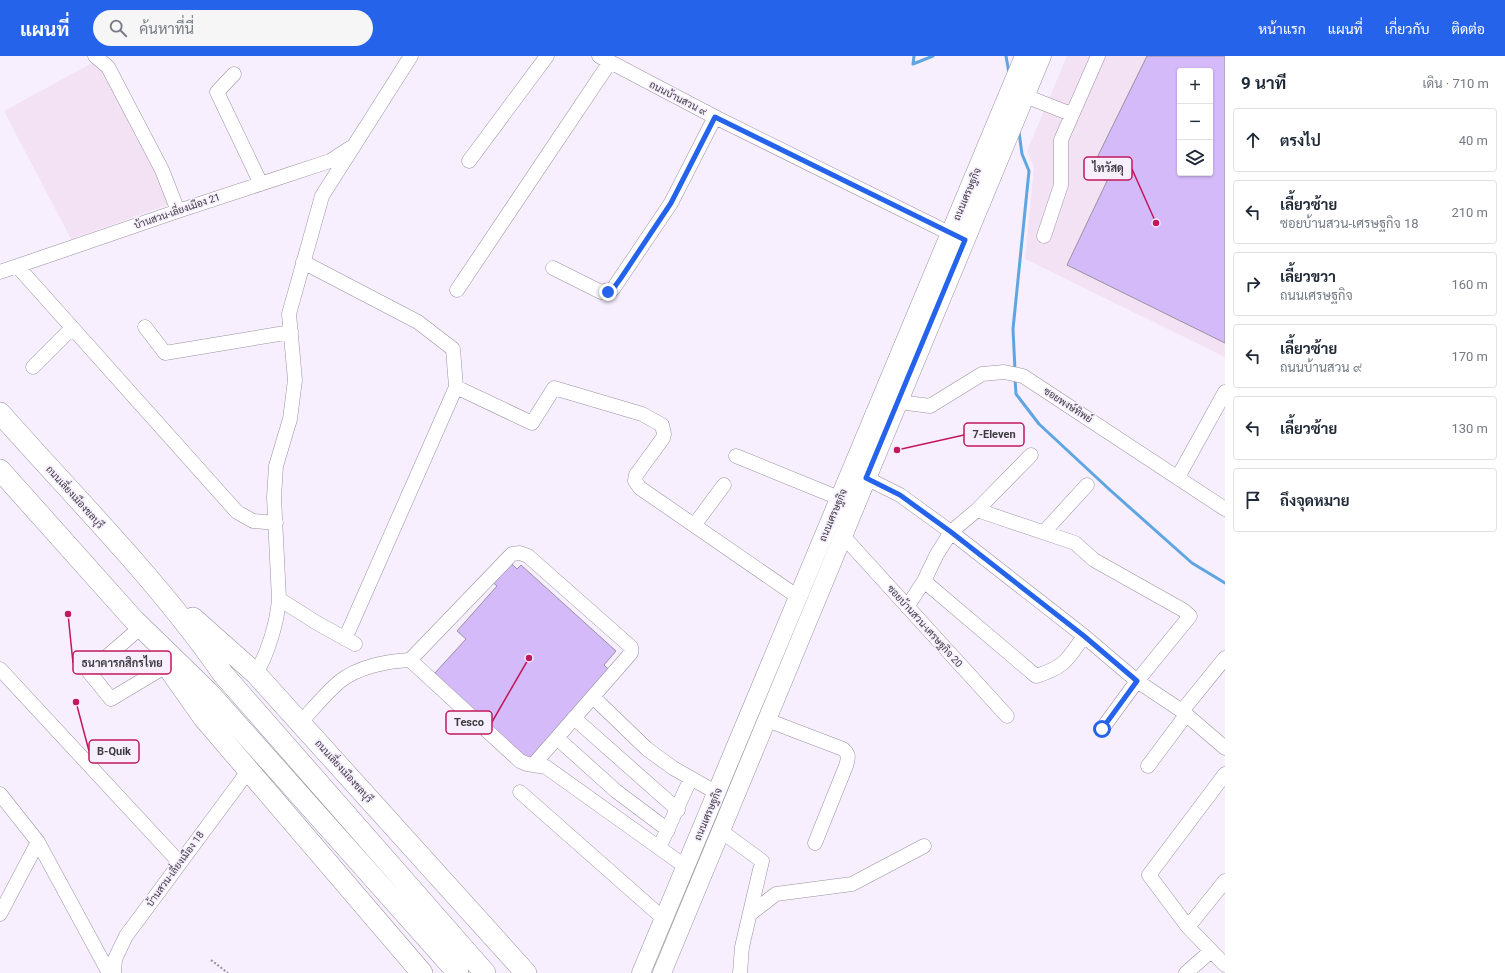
<!DOCTYPE html>
<html lang="th">
<meta charset="utf-8">
<style>
:root{--surface:#fff;--page:#f6f6f7;--text:#1f2937;--muted:#747a83;--line:#e0e1e3;--accent:#2563eb}
body{margin:0;font-family:Roboto,Sarabun,sans-serif;background:var(--page);color:var(--text)}
.controls{position:absolute;right:12px;top:12px;display:grid;overflow:hidden;border-radius:4px;box-shadow:0 1px 3px #0004}
.controls button{width:36px;height:36px;display:grid;place-items:center;padding:0;border:0;border-bottom:1px solid var(--line);background:var(--surface);color:var(--text);font:20px sans-serif}
.stop{position:absolute;width:12px;height:12px;margin:-9px;border:3px solid #2563eb;border-radius:50%;background:#fff}
.stop.end{background:#2563eb;border-color:#fff;box-shadow:0 1px 4px #0008}
.list{margin:0;padding:0;list-style:none}
h2{display:flex;justify-content:space-between;align-items:center;height:52px;margin:0;padding:0 16px;font-size:17px}
h2 small{font-size:13px;font-weight:400;color:var(--muted)}
.list li{display:grid;grid-template-columns:26px 1fr auto;gap:12px;align-items:center;box-sizing:border-box;height:64px;margin:0 8px 8px;padding:0 8px;border:1px solid var(--line);border-radius:4px}
.list b{display:block;font-size:15px;white-space:nowrap}
.list p{margin:0;font-size:13px;white-space:nowrap;color:var(--muted)}
.list em{font-size:13px;font-style:normal;color:var(--muted)}
.icon{flex:none;width:22px;height:22px;fill:none;stroke:currentColor;stroke-width:2;stroke-linecap:round;stroke-linejoin:round}
.map{position:relative;flex:none;width:1225px;height:917px;overflow:hidden}
header{display:flex;align-items:center;gap:24px;box-sizing:border-box;height:56px;padding:0 20px;background:var(--accent);color:#fff}
header strong{font-size:19px}
nav{display:flex;gap:22px;margin-inline-start:auto;font-size:14px}
.search{width:280px;height:36px;background:var(--page);display:flex;align-items:center;gap:10px;box-sizing:border-box;padding:0 14px;border-radius:22px;color:var(--muted);font-size:15px}
main{display:flex}
aside{flex:1;background:var(--surface)}
.map>svg:first-child{display:block}
.industrial{fill:#f3e2f4;fill-rule:evenodd}
.lines{fill:none;stroke-linecap:round;stroke-linejoin:round}
.stream{stroke:#5ea5e1;stroke-width:3}
.building{fill:#d4baf8;stroke:#9792a0;fill-rule:evenodd}
.minor-casing{stroke:#9a92a0;stroke-width:15}
.major-casing{stroke:#9a92a0;stroke-width:19}
.highway-casing{stroke:#9a92a0;stroke-width:22}
.path{stroke:#95909a;stroke-width:2;stroke-dasharray:2 2;stroke-linecap:butt}
.minor{stroke:#fff;stroke-width:14}
.major{stroke:#fff;stroke-width:18}
.highway{stroke:#fff;stroke-width:21}
.route{stroke:#2563eb;stroke-width:5}
.labels{text-anchor:middle;dominant-baseline:central;stroke-width:3.5;stroke-linejoin:round;paint-order:stroke}
.street-label{font-size:10px;fill:#3d3a40;stroke:#f7effe}
.leader{fill:none;stroke:#c2185b;stroke-width:1.5}
.callout-dot{fill:#c2185b;stroke:#f7effe;stroke-width:1.5}
.callout{fill:#f7effe;stroke:#c2185b;stroke-width:1.5}
.callout-label{font-size:11px;text-anchor:middle;font-weight:bold;fill:#3d3a40}
</style>
<header>
<strong>แผนที่</strong>
<div class="search"><svg class="icon" aria-label="search" viewBox="0 0 24 24"><circle cx="10" cy="10" r="6"/><path d="M15 15l6 6"/></svg>ค้นหาที่นี่</div>
<nav><a>หน้าแรก</a><a>แผนที่</a><a>เกี่ยวกับ</a><a>ติดต่อ</a></nav>
</header>
<main>
<div class="map">
<svg width="1225" height="917" viewBox="0 0 1225 917">
<rect width="100%" height="100%" fill="#f7effe"/>
<path class="industrial" d="M1067,0H1225V301L1025,203L1034,111L1027,95ZM1180,15H1210V117H1180Z
M94,6L107,18L156,111L170,148L71,183L4,55Z"/>
<g class="lines">
<path class="stream" d="M914,0L913,8L933,0
M1006,0L1009,17
M1015,314L1013,273L1029,115L1022,98L1019,76
M1015,323L1016,338L1039,368L1110,434L1192,507L1225,527"/>
</g>
<path class="building" d="M1147,0H1225V287L1067,209L1107,125L1090,116ZM1180,15H1210V117H1180Z
M509,505L517,513L521,509L616,595L604,609L609,614L529,704L434,618L466,583L457,575L497,530L491,525Z"/>
<g class="lines">
<g class="minor-casing">
<path id="minor" d="M95,0L108,11L162,114L178,155
M599,0L715,61L951,178
M234,18L217,36L261,128
M1025,40L1071,58
M469,105L547,0
M1044,180L1061,129V84L1098,0
M303,206L418,266L453,293L456,331L345,583
M17,210L237,456L253,465L276,467
M553,212L601,236L613,233L671,147L715,61
M0,216L178,155L330,105L350,92
M457,234L610,6
M145,271L165,297L291,276
M33,311L72,272
M456,331L532,367L554,332L642,358L662,369L664,378L663,382L636,419L635,425L640,432L798,541
M899,346L930,350L982,318L1004,316L1023,320L1225,453
M736,400L839,442
M1178,421L1225,336
M866,422L900,439L951,476L1084,580L1137,625L1182,655L1225,692
M977,454L1031,399
M695,468L724,429
M1044,476L1087,429
M843,480L1007,660
M279,543L317,567L355,588
M907,551L924,525
M140,572L89,616L111,643L166,610
M1084,580C1067,604 1065,611 1036,620L924,525L937,498L951,476L977,454L1075,487L1094,504L1183,554L1190,560L1137,625L1102,673
M410,604L512,498L520,497L528,500L631,591V597L534,708
M0,613L179,806
M256,618C268,596 277,568 279,543L274,441L276,410L290,363L295,324L289,258L322,140L411,0
M593,641L647,693L673,712L717,737
M1182,655L1225,602
M574,662L678,754
M767,664L843,693C850,699 848,703 846,710L815,787
M300,667C313,653 325,638 339,626C357,611 387,605 410,604L520,705L527,708L546,711L686,811
M557,682L616,735L668,774
M1148,710L1186,659
M520,736L664,863
M0,738L38,786L109,917
M721,775L762,805L742,891L740,917
M659,792L691,722
M1225,825L1188,871L1225,909
M0,858L38,786
M750,858L776,838L852,828L924,790
M1188,871L1149,819L1225,718
M114,917L115,903L126,880L249,714
M1186,917L1211,895"/>
</g>
<g class="major-casing">
<path id="major" d="M641,917L1024,0
M662,917L1042,0"/>
</g>
<g class="highway-casing">
<path id="highway" d="M0,357C76,443 158,524 223,618L485,917
M0,414L134,564L209,637L458,917
M193,562L256,618L526,917
M165,607L203,661L422,917"/>
</g>
<path class="path" d="M211,904L228,917"/>
<use href="#minor" class="minor"/>
<use href="#major" class="major"/>
<use href="#highway" class="highway"/>
</g>
<g class="lines">
<path class="route" d="M608,236L613,233L621,222L671,147L715,61L965,184L866,422L900,439L951,476L1084,580L1137,625L1102,673"/>
</g>
<g class="labels">
<g class="street-label">
<text transform="translate(678 42) rotate(27)">ถนนบ้านสวน ๙</text>
<text transform="translate(967 138) rotate(-67)">ถนนเศรษฐกิจ</text>
<text transform="translate(177 155) rotate(-19)">บ้านสวน-เลี่ยงเมือง 21</text>
<text transform="translate(1068 349) rotate(33)">ซอยพงษ์ทิพย์</text>
<text transform="translate(75 441) rotate(48)">ถนนเลี่ยงเมืองชลบุรี</text>
<text transform="translate(833 459) rotate(-67)">ถนนเศรษฐกิจ</text>
<text transform="translate(925 570) rotate(48)">ซอยบ้านสวน-เศรษฐกิจ 20</text>
<text transform="translate(344 715) rotate(48)">ถนนเลี่ยงเมืองชลบุรี</text>
<text transform="translate(708 758) rotate(-67)">ถนนเศรษฐกิจ</text>
<text transform="translate(175 813) rotate(-54)">บ้านสวน-เลี่ยงเมือง 18</text>
</g>
</g>
<path class="leader" d="M1156 167L1132 113M897 394L964 379M68 558L73 607M529 602L492 666M76 646L89 695"/>
<g class="callout-dot">
<circle cx="1156" cy="167" r="4"/>
<circle cx="897" cy="394" r="4"/>
<circle cx="68" cy="558" r="4"/>
<circle cx="529" cy="602" r="4"/>
<circle cx="76" cy="646" r="4"/>
</g>
<g class="callout">
<rect x="1084" y="101" width="48" height="23" rx="4"/>
<rect x="964" y="367" width="60" height="23" rx="4"/>
<rect x="73" y="595" width="98" height="23" rx="4"/>
<rect x="446" y="655" width="46" height="23" rx="4"/>
<rect x="89" y="684" width="50" height="23" rx="4"/>
</g>
<g class="callout-label">
<text x="1108" y="116">ไทวัสดุ</text>
<text x="994" y="382">7-Eleven</text>
<text x="122" y="611">ธนาคารกสิกรไทย</text>
<text x="469" y="670">Tesco</text>
<text x="114" y="699">B-Quik</text>
</g>
</svg>
<div class="controls">
<button>+</button>
<button>−</button>
<button><svg class="icon" aria-label="layers" viewBox="0 0 24 24"><path d="M12 4l9 5-9 5-9-5zM3 14l9 5 9-5"/></svg></button>
</div>
<div class="stop" style="left:1102px;top:673px"></div>
<div class="stop end" style="left:608px;top:236px"></div>
</div>
<aside>
<h2>9 นาที<small>เดิน · 710 m</small></h2>
<ul class="list">
<li><svg class="icon" aria-label="ahead" viewBox="0 0 24 24"><path d="M12 20V5M6 11l6-6 6 6"/></svg><div><b>ตรงไป</b></div><em>40 m</em></li>
<li><svg class="icon" aria-label="left" viewBox="0 0 24 24"><path d="M17 20v-9H6M10 6l-5 5 5 5"/></svg><div><b>เลี้ยวซ้าย</b><p>ซอยบ้านสวน-เศรษฐกิจ 18</p></div><em>210 m</em></li>
<li><svg class="icon" aria-label="right" viewBox="0 0 24 24"><path d="M7 20v-9h11M14 6l5 5-5 5"/></svg><div><b>เลี้ยวขวา</b><p>ถนนเศรษฐกิจ</p></div><em>160 m</em></li>
<li><svg class="icon" aria-label="left" viewBox="0 0 24 24"><path d="M17 20v-9H6M10 6l-5 5 5 5"/></svg><div><b>เลี้ยวซ้าย</b><p>ถนนบ้านสวน ๙</p></div><em>170 m</em></li>
<li><svg class="icon" aria-label="left" viewBox="0 0 24 24"><path d="M17 20v-9H6M10 6l-5 5 5 5"/></svg><div><b>เลี้ยวซ้าย</b></div><em>130 m</em></li>
<li><svg class="icon" aria-label="arrive" viewBox="0 0 24 24"><path d="M6 21V4h12l-3 4 3 4H6"/></svg><div><b>ถึงจุดหมาย</b></div></li>
</ul>
</aside>
</main>
